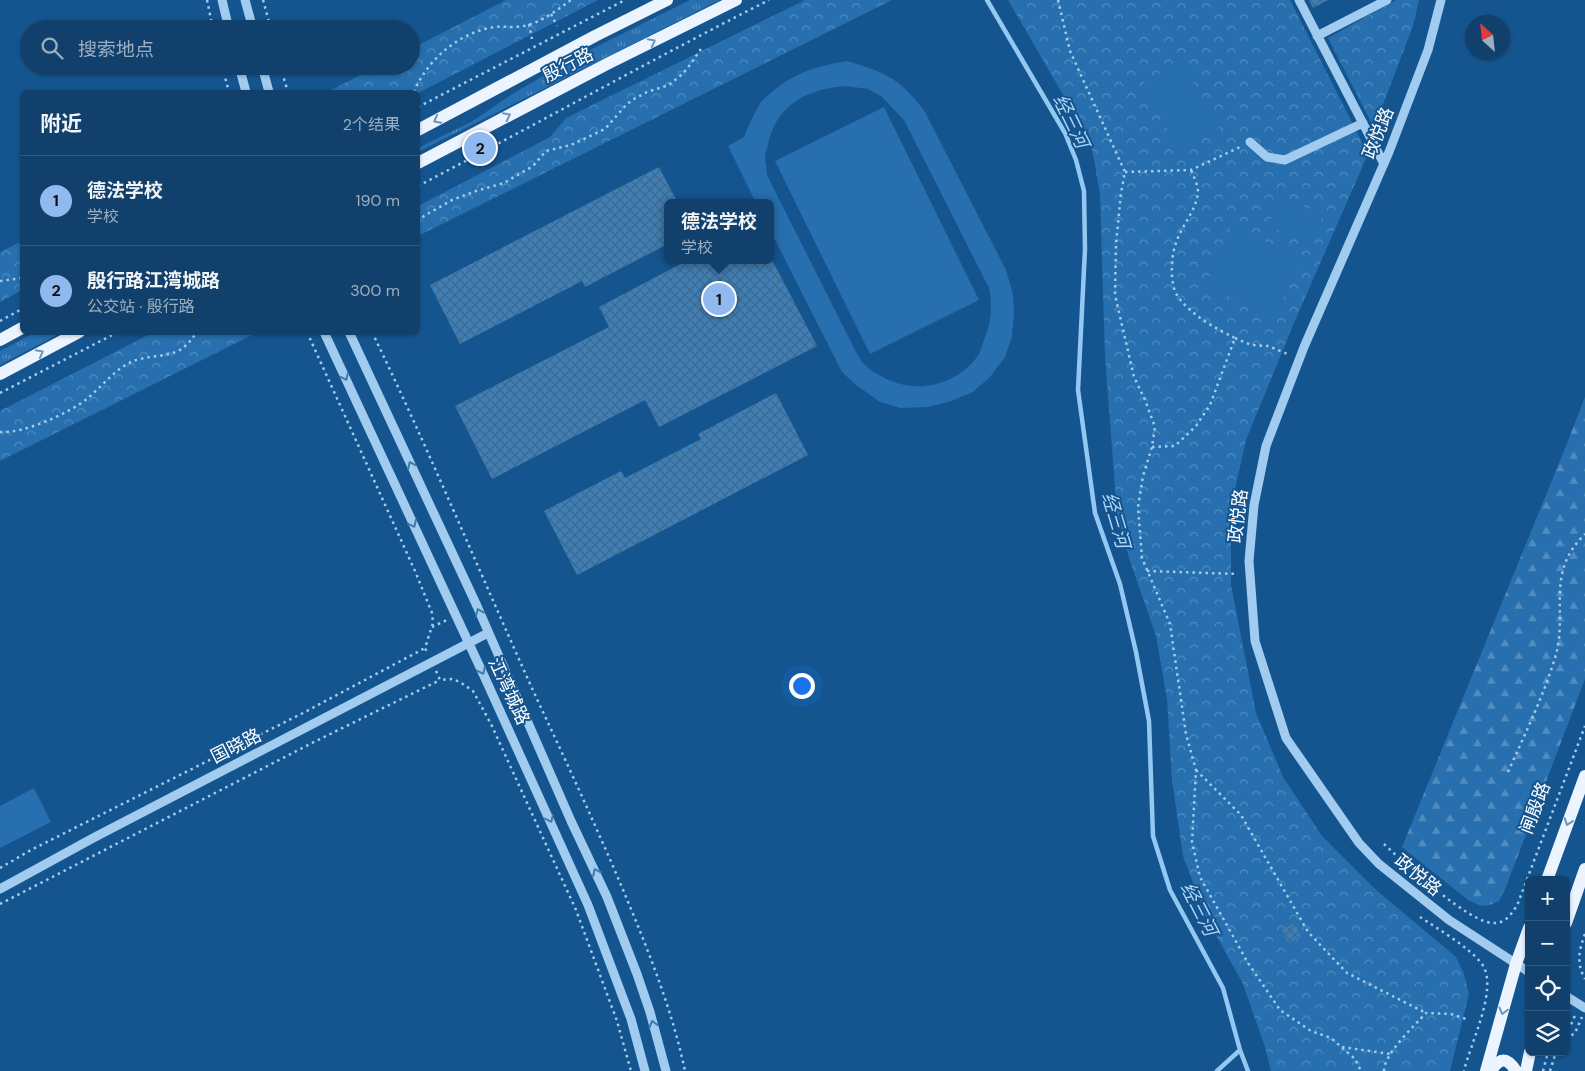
<!DOCTYPE html>
<html lang="zh">
<meta charset="utf-8">
<style>
:root{--surface:#10406b;--page:#194771;--text:#f1f3f6;--muted:#9cafc1;--line:#30597e;--accent:#90b9f0}
body{margin:0;font-family:"DM Sans","Noto Sans SC",sans-serif;background:var(--page);color:var(--text)}
.controls{position:absolute;right:15px;bottom:15px;display:grid;overflow:hidden;border-radius:8px;box-shadow:0 1px 4px #0004}
.controls button{width:45px;height:45px;display:grid;place-items:center;padding:0;border:0;border-bottom:1px solid var(--line);background:var(--surface);color:var(--text);font:25px sans-serif}
.compass{position:absolute;left:1465px;top:15px;width:45px;height:45px;border-radius:50%;background:var(--surface);box-shadow:0 1px 4px #0004;rotate:333deg}
.you{position:absolute;left:801px;top:685px;width:18px;height:18px;margin:-12px;border:4px solid #fff;border-radius:50%;background:#1a73e8;box-shadow:0 0 0 8px #1a73e833}
.badge{display:grid;place-items:center;width:32px;height:32px;border-radius:50%;background:var(--accent);color:#111;font-size:16px;font-weight:700}
.pin{position:absolute;translate:-50% -50%;border:2px solid #fff;box-shadow:0 1px 5px #0006}
.popup{position:absolute;left:664px;top:199px;width:110px;height:65px;box-sizing:border-box;display:grid;place-content:center;border-radius:8px;background:var(--surface);filter:drop-shadow(0 1px 4px #0005);font-size:16px;white-space:nowrap;color:var(--muted)}
.popup b{font-size:19px;color:var(--text)}
.popup::after{content:'';position:absolute;left:50%;top:100%;margin-left:-10px;border:10px solid transparent;border-top-color:var(--surface)}
.list{margin:0;padding:0;list-style:none}
h2{display:flex;justify-content:space-between;align-items:center;height:65px;margin:0;padding:0 20px;font-size:21px}
h2 small{font-size:16px;font-weight:400;color:var(--muted)}
.list li{display:grid;grid-template-columns:32px 1fr auto;gap:15px;align-items:center;box-sizing:border-box;height:90px;padding:0 20px;border-top:1px solid var(--line)}
.list b{display:block;font-size:19px;white-space:nowrap}
.list p{margin:0;font-size:16px;white-space:nowrap;color:var(--muted)}
.list em{font-size:16px;font-style:normal;color:var(--muted)}
.icon{flex:none;width:28px;height:28px;fill:none;stroke:currentColor;stroke-width:2;stroke-linecap:round;stroke-linejoin:round}
.map{position:relative;flex:none;width:1585px;height:1071px;overflow:hidden}
.search{position:absolute;background:var(--surface);box-shadow:0 1px 4px #0004;left:20px;top:20px;width:400px;height:55px;display:flex;align-items:center;gap:12px;box-sizing:border-box;padding:0 18px;border-radius:28px;color:var(--muted);font-size:19px}
.panel{position:absolute;background:var(--surface);box-shadow:0 1px 4px #0004;left:20px;top:90px;width:400px;height:245px;border-radius:8px}
.map>svg:first-child{display:block}
.grass{fill:url(#grass-tufts)}
.forest{fill:url(#forest-firs)}
.park{fill:url(#park-crowns)}
.garden{fill:#276fae;fill-rule:evenodd}
.lines{fill:none;stroke-linecap:round;stroke-linejoin:round}
.stream{stroke:#93c8f3;stroke-width:4.5}
.building{fill:url(#building-cross-hatch)}
.path{stroke:#a1ccf0;stroke-width:2.5;stroke-dasharray:2.5 4;stroke-linecap:butt}
.minor{stroke:#a1ccf0;stroke-width:9}
.major{stroke:#ebf4ff;stroke-width:12}
.oneway{stroke:#6b95bc}
.oneway2{stroke:#3f79ac}
.labels{text-anchor:middle;dominant-baseline:central;stroke-width:4;stroke-linejoin:round;paint-order:stroke}
.street-label{font-size:18px;fill:#fff;stroke:#15558f}
.water-label{font-size:19px;font-style:italic;fill:#add5f7;stroke:#15558f}
</style>
<div class="map">
<svg width="1585" height="1071" viewBox="0 0 1585 1071">
<defs>
<pattern id="grass-tufts" width="24" height="20" patternUnits="userSpaceOnUse" patternTransform="scale(1.25)"><rect width="24" height="20" fill="#276fae"/><path d="M3 7l-1-3M5 7V3M7 7l1-3M15 17l-1-3M17 17v-4M19 17l1-3" fill="none" stroke="#528cbe"/></pattern>
<pattern id="forest-firs" width="22" height="20" patternUnits="userSpaceOnUse" patternTransform="scale(1.25)"><rect width="22" height="20" fill="#276fae"/><path d="M5 1l3.5 6h-7zM16 11l3.5 6h-7z" fill="#528cbe"/></pattern>
<pattern id="park-crowns" width="20" height="18" patternUnits="userSpaceOnUse" patternTransform="scale(1.25)"><rect width="20" height="18" fill="#276fae"/><path d="M2 6a3 3 0 1 1 6 0M12 15a3 3 0 1 1 6 0" fill="none" stroke="#528cbe"/></pattern>
<pattern id="building-cross-hatch" width="8" height="8" patternUnits="userSpaceOnUse" patternTransform="scale(1.25)"><rect width="8" height="8" fill="#3d7fb8"/><path d="M0 0l8 8M0 8l8-8" fill="none" stroke="#446887"/></pattern>
</defs>
<rect width="100%" height="100%" fill="#15558f"/>
<path class="grass" d="M690,0H720L418,152V148L473,121L512,94L574,58Z
M36,332L60,333L46,341L0,365V351Z"/>
<path class="forest" d="M1585,397V679L1506,887L1499,901C1484,908 1482,907 1468,900L1402,847L1566,446Z"/>
<path class="park" d="M506,0H598L418,93L327,92L378,66H411V49Z
M805,0H892L418,236V206L550,137L566,118Z
M1008,0H1290L1368,154L1294,323L1246,440L1231,507V585L1256,713L1283,777L1322,836L1375,889L1456,957L1464,974L1469,994L1450,1071H1271L1265,1047L1243,984L1207,919L1183,856L1172,780L1167,699L1156,636L1129,558L1117,513L1105,356L1100,194L1091,143Z
M1396,0H1419L1413,26L1374,128L1328,38Z
M22,241V290L0,302V252Z
M152,333H256L0,461V411Z"/>
<path class="garden" d="M847,61C885,72 901,79 925,112L1006,270L1013,294L1014,314L1012,337L1005,357L990,377L973,392L951,401L928,407L900,408L880,402L856,385L842,372L770,230V203H756L728,146L744,137C749,125 754,113 761,102C764,98 769,95 773,91C796,72 818,66 847,61ZM845,86L868,89L881,96L904,120L989,288C993,310 991,323 983,343C981,348 980,354 977,357C954,387 913,395 881,376C875,373 867,368 863,363C859,358 856,352 853,346L767,175C767,169 765,162 765,155C766,151 768,145 769,140C779,103 809,89 845,86Z
M1182,61L1220,129L1180,151L1142,84Z
M884,107L979,300L870,354L775,161Z
M1279,197L1323,214L1311,243L1268,226Z
M1231,227L1301,258L1275,316L1205,286Z
M34,788L51,822L0,848V806Z"/>
<g class="lines">
<path class="stream" d="M987,0L1065,133L1076,160L1084,191L1085,249L1078,390L1095,513L1120,584L1136,652L1149,721L1153,836L1170,890L1223,988L1240,1050L1248,1071
M1217,1071L1240,1050"/>
</g>
<path class="building" d="M1309,0H1328L1313,8Z
M659,167L678,203H668V244L585,287L582,281L460,344L430,285Z
M770,256L817,346L659,427L645,400L492,479L455,406L609,327L599,307L688,260H770Z
M776,393L808,455L577,575L544,511L621,471L625,478L701,439L698,434Z
M1295,923L1301,937L1288,943L1282,929Z"/>
<g class="lines">
<path class="path" d="M207,0L213,29
M263,0L271,29
M1058,0L1070,51L1125,172L1121,193L1116,244L1115,295L1134,377L1145,400L1155,427L1152,447L1143,476L1138,507L1142,558L1170,624L1186,734L1196,770L1192,842L1200,877L1248,963L1280,1010L1311,1031L1331,1038L1355,1059L1361,1071
M551,14L557,26
M529,24L532,39
M222,66L229,92
M280,66L288,92
M414,92C427,60 458,33 494,27C504,26 514,28 524,26C542,22 557,10 571,0
M418,107L625,0
M1125,172L1191,170L1240,147
M418,186C535,125 651,60 769,0
M418,222L424,216L452,200L476,191L504,183L533,166L546,151L571,145L605,129L627,104L634,99L647,92L669,85L680,76L687,69L703,46
M0,281L22,278
M0,321L22,309
M307,332L415,571L432,613L433,623L425,648L427,653
M372,332C430,452 481,576 536,697C566,761 596,826 624,892C648,950 672,1009 685,1071
M1235,338L1251,345L1268,346L1290,355
M0,393L118,332
M0,432C23,434 70,413 88,398C102,386 114,371 129,363C144,355 163,358 178,351C186,347 191,340 197,332
M1152,447L1175,446L1196,426L1210,405L1235,338C1216,329 1188,313 1177,295C1170,284 1171,258 1175,246C1180,227 1196,212 1198,192C1198,185 1194,177 1191,170
M1147,571L1238,574
M432,627L447,620
M436,671L440,680L452,679L460,682L473,691L491,724L576,910L617,1021L631,1071
M1196,770L1241,815L1308,932L1347,973L1426,1013
M1508,772C1525,734 1543,697 1555,658C1569,612 1544,574 1585,534
M1384,844C1403,862 1469,923 1493,923C1505,924 1513,913 1518,903L1585,726
M0,868L31,850L303,713L425,648
M0,904L312,743L440,680
M1420,917C1438,929 1469,947 1482,964C1499,988 1470,1044 1464,1071
M1585,934C1579,950 1576,963 1585,979
M1566,1028L1571,1025L1576,1013
M1566,1039L1575,1033L1582,1017
M1342,1047L1390,1054
M1384,1071C1384,1054 1414,1026 1426,1013L1451,1014L1469,1020
M1543,1071L1548,1052
M1550,1071L1556,1052"/>
<path class="minor" d="M222,0L229,29
M245,0L253,29
M1299,0L1384,164
M1441,0L1428,50L1389,152L1304,347L1266,446L1254,505L1249,561L1255,641L1286,738L1359,843L1379,864L1449,920L1529,972
M1317,36L1387,0
M239,66L246,92
M262,66L269,92
M1250,142L1267,157L1285,160L1363,123
M324,332L485,678L588,905L631,1019L645,1071
M349,332L477,606L571,821L607,897L637,974L650,1012L666,1071
M0,889L95,837L488,633
M1566,996L1585,1008"/>
<path class="major" d="M418,130L595,36L667,0
M418,163L607,64L736,0
M0,340L22,328
M0,374L79,332
M1547,880L1585,776
M1566,923L1585,869
M1486,1071L1516,964L1529,928
M1491,1071C1500,1057 1507,1057 1516,1071
M1526,1071L1530,1052"/>
</g>
<defs><path id="oneway-chevron" d="M-2-3.5L2.5 0L-2 3.5" fill="none" stroke-width="1.6" stroke-linecap="round" stroke-linejoin="round" transform="scale(1.25)"/></defs>
<g class="oneway">
<use href="#oneway-chevron" transform="translate(652 42) rotate(-27)"/>
<use href="#oneway-chevron" transform="translate(507 116) rotate(-27)"/>
<use href="#oneway-chevron" transform="translate(437 120) rotate(152)"/>
<use href="#oneway-chevron" transform="translate(40 353) rotate(-28)"/>
<use href="#oneway-chevron" transform="translate(1568 822) rotate(110)"/>
<use href="#oneway-chevron" transform="translate(1503 1011) rotate(105)"/>
</g>
<g class="oneway2">
<use href="#oneway-chevron" transform="translate(345 377) rotate(65)"/>
<use href="#oneway-chevron" transform="translate(411 465) rotate(-115)"/>
<use href="#oneway-chevron" transform="translate(413 524) rotate(65)"/>
<use href="#oneway-chevron" transform="translate(479 612) rotate(-113)"/>
<use href="#oneway-chevron" transform="translate(482 671) rotate(65)"/>
<use href="#oneway-chevron" transform="translate(550 819) rotate(65)"/>
<use href="#oneway-chevron" transform="translate(596 872) rotate(-116)"/>
<use href="#oneway-chevron" transform="translate(653 1024) rotate(-106)"/>
</g>
<g class="labels">
<g class="street-label">
<text transform="translate(568 65) rotate(-27)">殷行路</text>
<text transform="translate(1378 133) rotate(-68)">政悦路</text>
<text transform="translate(1238 516) rotate(-83)">政悦路</text>
<text transform="translate(509 691) rotate(65)">江湾城路</text>
<text transform="translate(236 746) rotate(-27)">国晓路</text>
<text transform="translate(1535 808) rotate(-69)">闸殷路</text>
<text transform="translate(1418 875) rotate(39)">政悦路</text>
</g>
<g class="water-label">
<text transform="translate(1071 121) rotate(64)">经三河</text>
<text transform="translate(1116 520) rotate(74)">经三河</text>
<text transform="translate(1199 909) rotate(63)">经三河</text>
</g>
</g>
</svg>
<div class="controls">
<button>+</button>
<button>−</button>
<button><svg class="icon" aria-label="locate" viewBox="0 0 24 24"><circle cx="12" cy="12" r="6"/><path d="M12 2v4M12 18v4M2 12h4M18 12h4"/></svg></button>
<button><svg class="icon" aria-label="layers" viewBox="0 0 24 24"><path d="M12 4l9 5-9 5-9-5zM3 14l9 5 9-5"/></svg></button>
</div>
<svg class="compass" viewBox="-18 -18 36 36"><path d="M0-13l5 13h-10z" fill="#e53935"/><path d="M0 13l5-13h-10z" fill="#9cafc1"/></svg>
<div class="you"></div>
<div class="pin badge" style="left:719px;top:299px">1</div>
<div class="popup"><b>德法学校</b>学校</div>
<div class="pin badge" style="left:480px;top:148px">2</div>
<div class="search"><svg class="icon" aria-label="search" viewBox="0 0 24 24"><circle cx="10" cy="10" r="6"/><path d="M15 15l6 6"/></svg>搜索地点</div>
<section class="panel">
<h2>附近<small>2个结果</small></h2>
<ul class="list">
<li><span class="badge">1</span><div><b>德法学校</b><p>学校</p></div><em>190 m</em></li>
<li><span class="badge">2</span><div><b>殷行路江湾城路</b><p>公交站 · 殷行路</p></div><em>300 m</em></li>
</ul>
</section>
</div>
